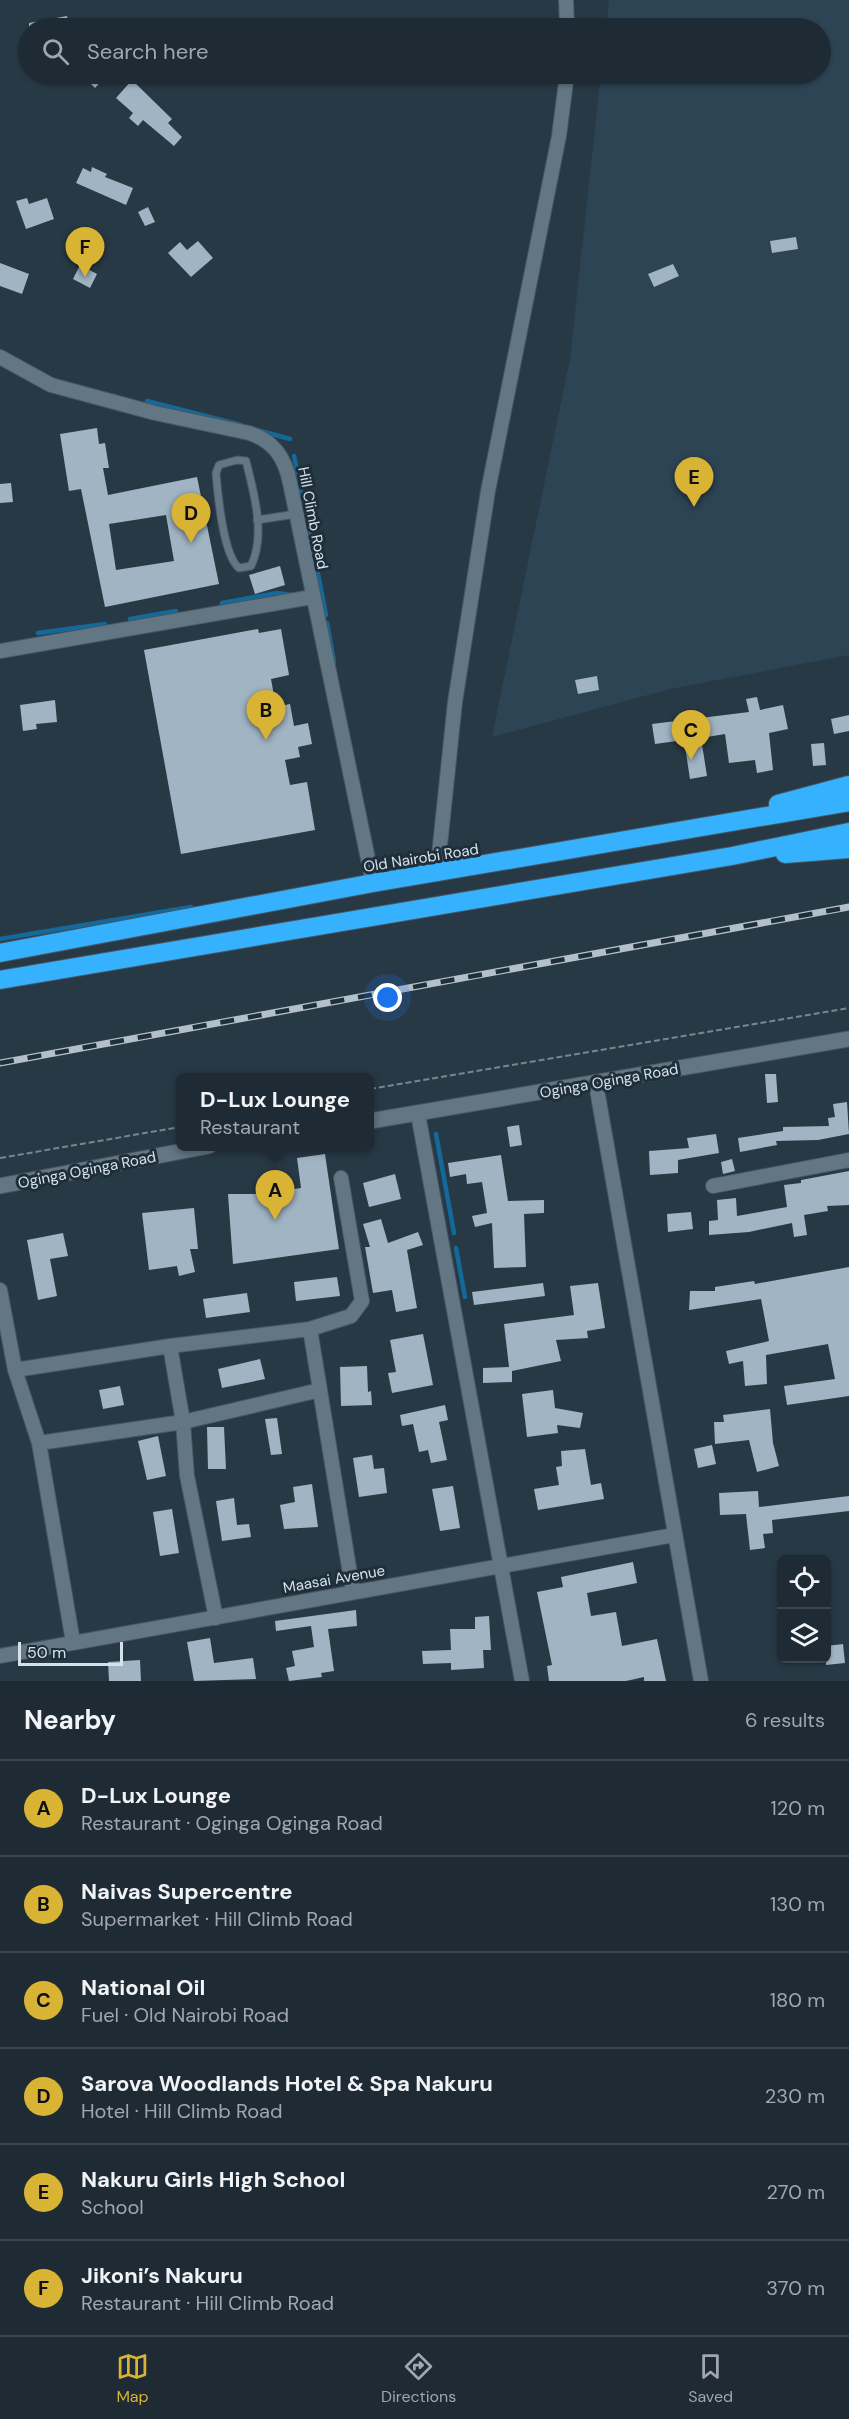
<!DOCTYPE html>
<meta charset="utf-8">
<style>
:root{--surface:#1e2b34;--page:#2b3740;--text:#f1f3f6;--muted:#a1a7ac;--line:#3c474f;--accent:#d9b334}
body{margin:0;font-family:"DM Sans",sans-serif;background:var(--page);color:var(--text)}
.controls{position:absolute;right:18px;bottom:18px;display:grid;overflow:hidden;border-radius:9px;box-shadow:0 2px 4px #0004}
.controls button{width:54px;height:54px;display:grid;place-items:center;padding:0;border:0;border-bottom:2px solid var(--line);background:var(--surface);color:var(--text);font:30px sans-serif}
.scale{position:absolute;left:18px;bottom:15px;width:105px;box-sizing:border-box;padding-left:6px;border:3px solid #d7e1e9;border-top:0;font-size:16px;line-height:21px;white-space:nowrap;color:#d7e1e9;-webkit-text-stroke:4px #1e2f3b;paint-order:stroke}
.you{position:absolute;left:388px;top:998px;width:21px;height:21px;margin:-15px;border:4px solid #fff;border-radius:50%;background:#1a73e8;box-shadow:0 0 0 9px #1a73e833}
.badge{display:grid;place-items:center;width:39px;height:39px;border-radius:50%;background:var(--accent);color:#111;font-size:20px;font-weight:700}
.pin{position:absolute;translate:-50% -50px;filter:drop-shadow(0 2px 3px #0008)}
.pin::after{content:'';position:absolute;top:32px;width:21px;height:18px;background:inherit;clip-path:polygon(0 0,100% 0,50% 100%)}
.popup{position:absolute;left:176px;top:1073px;width:198px;height:78px;box-sizing:border-box;display:grid;place-content:center;border-radius:9px;background:var(--surface);filter:drop-shadow(0 2px 4px #0005);font-size:20px;white-space:nowrap;color:var(--muted)}
.popup b{font-size:22px;color:var(--text)}
.popup::after{content:'';position:absolute;left:50%;top:100%;margin-left:-12px;border:12px solid transparent;border-top-color:var(--surface)}
.list{margin:0;padding:0;list-style:none}
h2{display:flex;justify-content:space-between;align-items:center;height:78px;margin:0;padding:0 24px;font-size:26px}
h2 small{font-size:20px;font-weight:400;color:var(--muted)}
.list li{display:grid;grid-template-columns:39px 1fr auto;gap:18px;align-items:center;box-sizing:border-box;height:96px;padding:0 24px;border-top:2px solid var(--line)}
.list b{display:block;font-size:22px;white-space:nowrap}
.list p{margin:0;font-size:20px;white-space:nowrap;color:var(--muted)}
.list em{font-size:20px;font-style:normal;color:var(--muted)}
.icon{flex:none;width:33px;height:33px;fill:none;stroke:currentColor;stroke-width:2;stroke-linecap:round;stroke-linejoin:round}
.map{position:relative;flex:none;width:849px;height:1681px;overflow:hidden}
.search{position:absolute;background:var(--surface);box-shadow:0 2px 4px #0004;left:18px;right:18px;top:18px;height:66px;display:flex;align-items:center;gap:15px;box-sizing:border-box;padding:0 21px;border-radius:33px;color:var(--muted);font-size:22px}
.sheet{height:654px;background:var(--surface)}
nav{display:flex;justify-content:space-around;align-items:center;box-sizing:border-box;height:84px;border-top:2px solid var(--line);background:var(--surface);font-size:16px;color:var(--muted)}
nav a{display:grid;justify-items:center;gap:3px}
nav .on{color:var(--accent)}
.map>svg:first-child{display:block}
.built{fill:#2d4455}
.lines{fill:none;stroke-linecap:round;stroke-linejoin:round}
.stream{stroke:#14699b;stroke-width:4.5}
.building{fill:#a0b4c4;fill-rule:evenodd}
.lane-casing{stroke:#485661;stroke-width:9}
.street-casing{stroke:#485661;stroke-width:16}
.secondary-casing{stroke:#485661;stroke-width:17}
.highway-casing{stroke:#485661;stroke-width:20}
.path{stroke:#788691;stroke-width:2;stroke-dasharray:6 3;stroke-linecap:butt}
.lane{stroke:#637684;stroke-width:7}
.street{stroke:#637684;stroke-width:14}
.secondary{stroke:#637684;stroke-width:15}
.highway{stroke:#35b1fe;stroke-width:18}
.rail-casing{stroke:#b4c0c9;stroke-width:7}
.rail{stroke:#1e2f3b;stroke-width:4.5;stroke-dasharray:14;stroke-linecap:butt}
.labels{text-anchor:middle;dominant-baseline:central;stroke-width:6;stroke-linejoin:round;paint-order:stroke}
.street-label{font-size:15px;fill:#d7e1e9;stroke:#1e2f3b}
</style>
<div class="map">
<svg width="849" height="1681" viewBox="0 0 849 1681">
<rect width="100%" height="100%" fill="#283946"/>
<path class="built" d="M609,0H849V655L670,689L492,737L570,359L601,74H820V28H606Z"/>
<g class="lines">
<path class="stream" d="M147,401L241,425
M257,430L290,439
M294,456L304,505
M306,512L326,615
M222,603L277,593L291,595
M130,619L176,611
M327,623L334,662
M38,633L105,624
M414,867L425,865
M0,939L191,907
M436,1134L454,1233
M456,1248L465,1297"/>
</g>
<path class="building" d="M67,16L69,28H29V23Z
M93,74H108L95,88L87,80Z
M132,80L172,119L168,123L182,137L174,146L143,120L138,126L129,118L133,113L116,98Z
M92,167L107,174L105,177L133,188L126,205L76,183L83,168L91,172Z
M27,198L29,204L47,198L54,219L26,229L16,201Z
M148,207L155,222L145,226L138,212Z
M796,237L798,249L772,253L770,241Z
M198,241L213,258L191,277L168,253L180,242L187,250Z
M85,244L96,249L91,261L80,256Z
M0,263L29,274L22,294L0,286Z
M673,264L679,276L654,287L648,274Z
M80,265L97,274L90,288L73,279Z
M97,428L99,444L105,443L109,468H103L108,495L197,477L219,584L105,607L81,489L69,491L60,434ZM166,515L174,561L116,570L109,524Z
M11,483L13,502L0,503V484Z
M280,566L285,585L255,594L249,575Z
M258,629L259,633L281,629L289,675L271,679L276,707L290,704L294,726L308,723L312,744L298,747L300,757L285,760L290,785L307,782L315,830L181,854L144,650Z
M597,676L599,690L578,694L575,680Z
M757,697L760,710L783,705L788,729L769,733L773,770L757,773L755,760L729,763L725,734L701,738L707,776L690,779L684,740L655,744L652,724L749,712L746,699Z
M55,700L57,722L36,724L37,729L23,731L20,705Z
M849,715V731L834,734L831,719Z
M824,743L826,765L813,766L811,744Z
M765,1074H776L778,1102L767,1103Z
M847,1102L849,1134L818,1140L776,1141L777,1145L740,1152L738,1138L783,1131V1127L829,1126L828,1118L835,1117L833,1104Z
M519,1125L522,1145L510,1147L507,1127Z
M716,1134L719,1153L678,1160V1173L650,1175L649,1151L689,1148L687,1138Z
M325,1154L339,1249L233,1264L228,1194H260L301,1188L297,1158Z
M501,1155L508,1201L544,1200V1213L524,1214L526,1267L494,1268L492,1223L475,1227L472,1216L487,1213L482,1182L467,1184L466,1174L450,1177L448,1163Z
M732,1159L735,1171L723,1174L721,1162Z
M849,1171V1205L827,1206L828,1211L804,1215L807,1235L794,1237L792,1223L749,1232L709,1235V1221L718,1220L717,1200L736,1198L737,1216L787,1207L784,1185L801,1183V1180Z
M395,1174L401,1199L369,1207L363,1183Z
M194,1208L198,1249H190L195,1272L179,1276L177,1266L149,1270L142,1213Z
M691,1212L693,1229L668,1232L667,1214Z
M381,1219L388,1243L418,1232L423,1245L407,1250L417,1308L396,1312L392,1290L373,1293L365,1247H370L363,1224Z
M63,1233L68,1256L50,1259L57,1296L38,1300L27,1240Z
M849,1267V1396L787,1405L784,1386L835,1379L828,1344L766,1355L767,1384L745,1386L743,1361L729,1364L726,1351L769,1341L761,1299L689,1310L690,1291H715V1287L754,1281L755,1284Z
M337,1277L340,1296L296,1301L294,1282Z
M543,1283L545,1296L474,1305L472,1292Z
M598,1283L605,1328L587,1331L588,1338L556,1340L561,1361L512,1371V1382L483,1383V1368L509,1367L504,1324L574,1315L570,1286Z
M247,1293L250,1312L206,1318L203,1299Z
M423,1334L433,1385L392,1393L388,1373L396,1372L390,1340Z
M260,1359L265,1379L222,1388L218,1369Z
M367,1366L368,1392L371,1391L372,1405L341,1406L340,1367Z
M120,1386L124,1405L103,1409L99,1390Z
M553,1390L555,1408L583,1413L580,1428L557,1425L558,1433L527,1437L522,1394Z
M445,1405L448,1420L439,1422L447,1460L431,1463L428,1450L419,1452L413,1424L402,1426L400,1415Z
M770,1409L773,1443L779,1466L757,1472L749,1440L715,1444L714,1422H724L723,1415Z
M277,1418L282,1454L271,1455L265,1419Z
M207,1427H224L226,1469H208Z
M158,1436L166,1476L147,1480L138,1441Z
M712,1445L716,1464L698,1468L694,1449Z
M585,1449L591,1485L601,1483L604,1499L538,1510L534,1489L559,1485L556,1467L562,1466L561,1451Z
M372,1455L374,1469L384,1468L387,1493L359,1497L353,1458Z
M312,1484L318,1527L284,1529L280,1505L295,1502L293,1487Z
M453,1486L460,1528L440,1531L432,1489Z
M758,1491L759,1507L849,1496V1511L772,1520L773,1533L763,1534L765,1548L750,1550L746,1514L720,1515L719,1493Z
M234,1498L237,1525L249,1524L251,1537L222,1541L216,1501Z
M172,1509L179,1553L160,1556L153,1512Z
M633,1562L637,1583L587,1593L591,1616L616,1612L622,1646L657,1639L666,1681H644V1677L626,1681H549L547,1666L552,1665L537,1592L563,1587L561,1577Z
M356,1610L357,1626L328,1629L334,1671L321,1673L322,1677L289,1681L286,1668L295,1666L292,1651L314,1647L311,1626L276,1631L275,1621Z
M489,1616L491,1650H483L484,1668L451,1670V1663L423,1664L422,1651L451,1650L450,1629H475V1617Z
M210,1638L214,1663L253,1658L256,1679L194,1681L187,1642Z
M843,1644L845,1663L826,1665V1646Z
M140,1660L141,1681H109L108,1662Z"/>
<g class="lines">
<g class="lane-casing">
<path id="lane" d="M237,460L246,461C254,493 266,535 251,566L239,568C223,555 218,496 216,473L219,465Z
M257,520L296,514"/>
</g>
<g class="street-casing">
<path id="street" d="M566,0L567,28
M0,357L51,385L155,413L249,433C274,441 285,458 290,483L373,883
M0,651L312,597
M437,874L455,702L488,491L559,136L567,74
M596,1084L701,1681
M418,1114L522,1681
M713,1186L849,1160
M0,1290L15,1370L39,1443L73,1642
M310,1329L353,1592
M170,1346L183,1422L187,1476L216,1618
M15,1370L170,1346L310,1329L351,1316L362,1301L341,1178
M39,1443L183,1422L320,1390
M0,1656L674,1535"/>
</g>
<g class="secondary-casing">
<path id="secondary" d="M370,1121L849,1039
M0,1186L209,1146"/>
</g>
<g class="highway-casing">
<path id="highway" d="M778,804L849,785
M785,854L849,849
M0,953L373,883L849,802
M0,980L732,856L849,832"/>
</g>
<path class="path" d="M370,1089L849,1008
M0,1158L180,1127"/>
<use href="#lane" class="lane"/>
<use href="#street" class="street"/>
<use href="#secondary" class="secondary"/>
<use href="#highway" class="highway"/>
<g class="rail-casing">
<path id="rail" d="M0,1063L849,907"/>
</g>
<use href="#rail" class="rail"/>
</g>
<g class="labels">
<g class="street-label">
<text transform="translate(313 518) rotate(79)">Hill Climb Road</text>
<text transform="translate(421 858) rotate(-9)">Old Nairobi Road</text>
<text transform="translate(609 1081) rotate(-10)">Oginga Oginga Road</text>
<text transform="translate(87 1170) rotate(-11)">Oginga Oginga Road</text>
<text transform="translate(334 1579) rotate(-10)">Maasai Avenue</text>
</g>
</g>
</svg>
<div class="controls">
<button><svg class="icon" aria-label="locate" viewBox="0 0 24 24"><circle cx="12" cy="12" r="6"/><path d="M12 2v4M12 18v4M2 12h4M18 12h4"/></svg></button>
<button><svg class="icon" aria-label="layers" viewBox="0 0 24 24"><path d="M12 4l9 5-9 5-9-5zM3 14l9 5 9-5"/></svg></button>
</div>
<div class="scale">50 m</div>
<div class="you"></div>
<div class="pin badge" style="left:275px;top:1220px">A</div>
<div class="popup"><b>D-Lux Lounge</b>Restaurant</div>
<div class="pin badge" style="left:266px;top:740px">B</div>
<div class="pin badge" style="left:691px;top:760px">C</div>
<div class="pin badge" style="left:191px;top:543px">D</div>
<div class="pin badge" style="left:694px;top:507px">E</div>
<div class="pin badge" style="left:85px;top:277px">F</div>
<div class="search"><svg class="icon" aria-label="search" viewBox="0 0 24 24"><circle cx="10" cy="10" r="6"/><path d="M15 15l6 6"/></svg>Search here</div>
</div>
<section class="sheet">
<h2>Nearby<small>6 results</small></h2>
<ul class="list">
<li><span class="badge">A</span><div><b>D-Lux Lounge</b><p>Restaurant · Oginga Oginga Road</p></div><em>120 m</em></li>
<li><span class="badge">B</span><div><b>Naivas Supercentre</b><p>Supermarket · Hill Climb Road</p></div><em>130 m</em></li>
<li><span class="badge">C</span><div><b>National Oil</b><p>Fuel · Old Nairobi Road</p></div><em>180 m</em></li>
<li><span class="badge">D</span><div><b>Sarova Woodlands Hotel &amp; Spa Nakuru</b><p>Hotel · Hill Climb Road</p></div><em>230 m</em></li>
<li><span class="badge">E</span><div><b>Nakuru Girls High School</b><p>School</p></div><em>270 m</em></li>
<li><span class="badge">F</span><div><b>Jikoni’s Nakuru</b><p>Restaurant · Hill Climb Road</p></div><em>370 m</em></li>
</ul>
</section>
<nav>
<a class="on"><svg class="icon" aria-label="map" viewBox="0 0 24 24"><path d="M3 6l6-2 6 2 6-2v14l-6 2-6-2-6 2zM9 4v14M15 6v14"/></svg>Map</a>
<a><svg class="icon" aria-label="directions" viewBox="0 0 24 24"><path d="M12 3l9 9-9 9-9-9zM9 14v-3h6M13 9l2 2-2 2"/></svg>Directions</a>
<a><svg class="icon" aria-label="saved" viewBox="0 0 24 24"><path d="M7 4h10v16l-5-4-5 4z"/></svg>Saved</a>
</nav>
